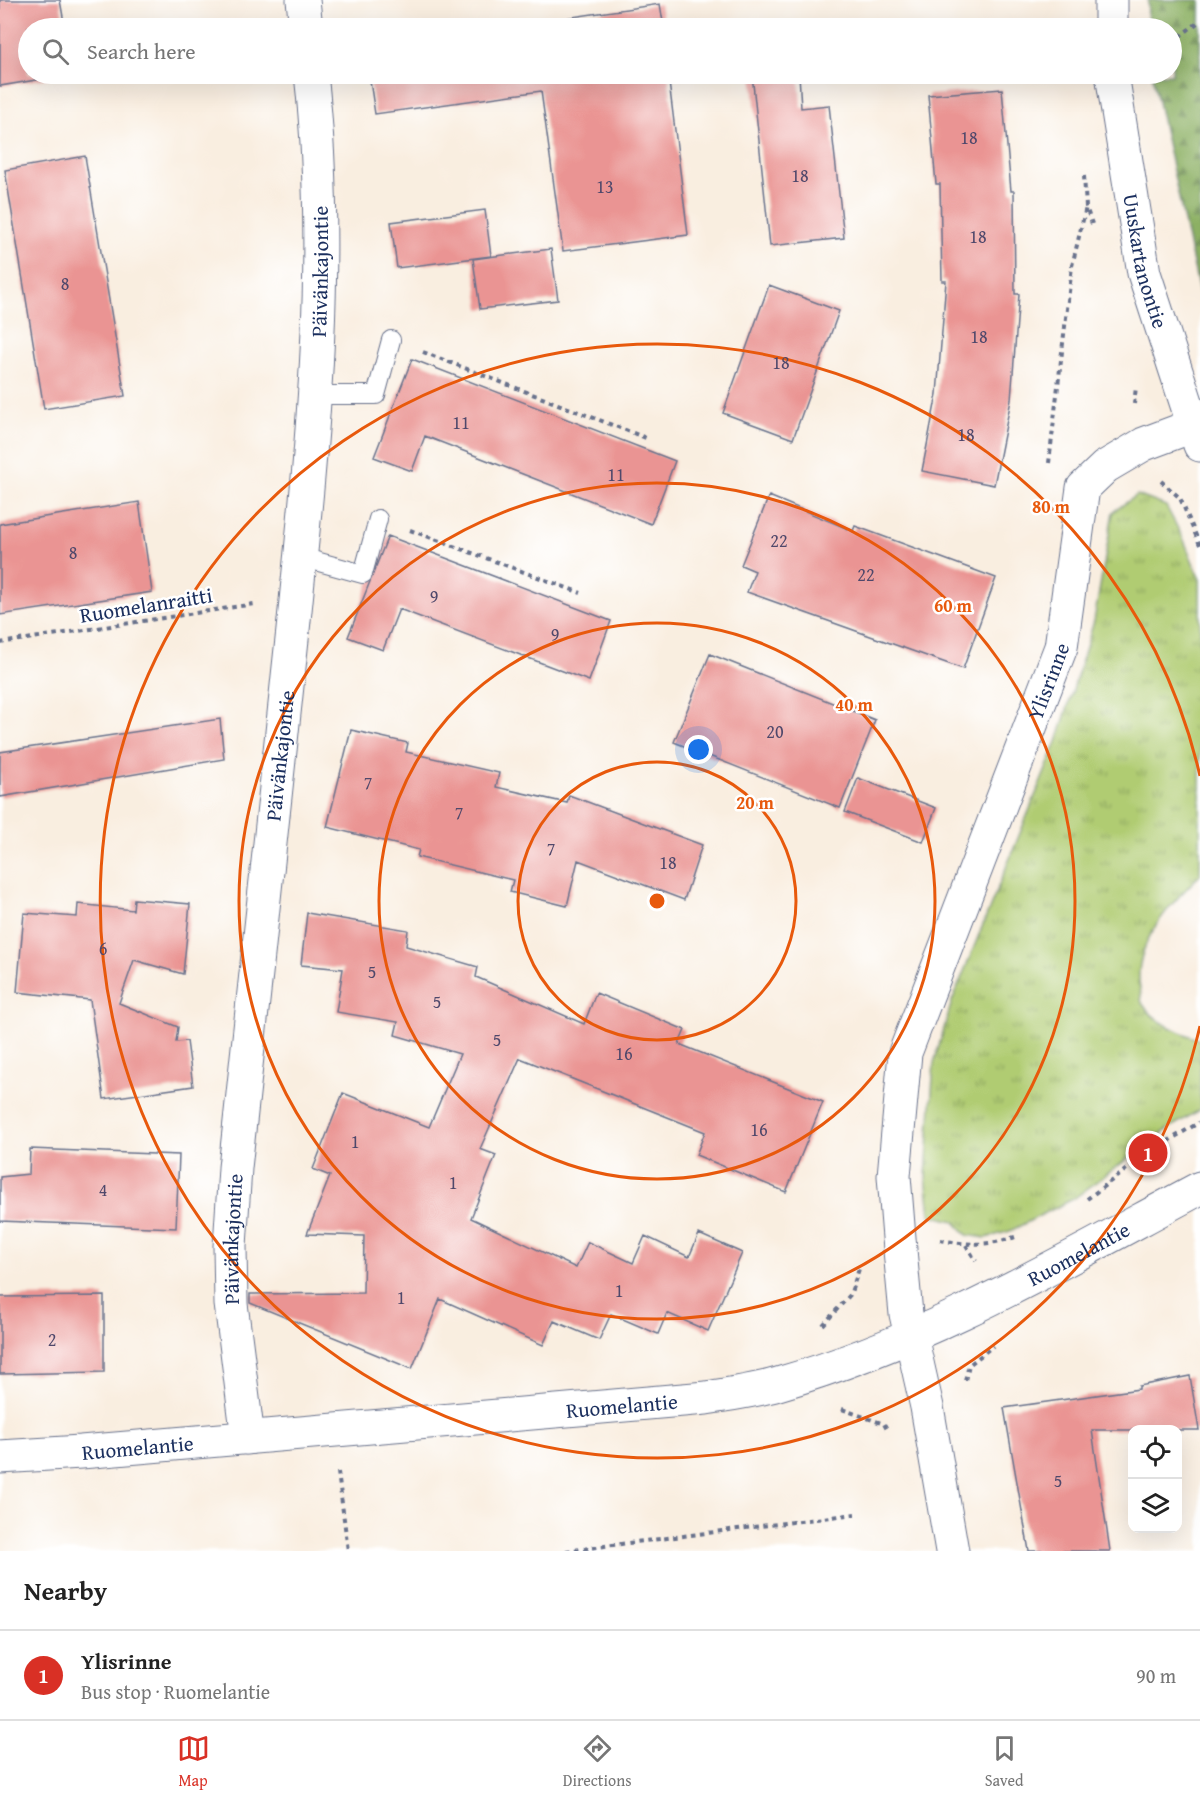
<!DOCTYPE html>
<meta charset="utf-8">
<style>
:root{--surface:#fff;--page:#f6f6f6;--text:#222;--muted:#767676;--line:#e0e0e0;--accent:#d93025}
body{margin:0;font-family:"Gentium Book Plus",serif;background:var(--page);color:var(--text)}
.controls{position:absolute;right:18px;bottom:18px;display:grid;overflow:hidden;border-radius:12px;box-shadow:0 6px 24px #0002}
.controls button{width:54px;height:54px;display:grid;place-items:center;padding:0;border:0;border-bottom:2px solid var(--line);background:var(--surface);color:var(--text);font:30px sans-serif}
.you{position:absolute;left:699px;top:750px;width:21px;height:21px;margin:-15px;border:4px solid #fff;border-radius:50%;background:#1a73e8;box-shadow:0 0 0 9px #1a73e833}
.badge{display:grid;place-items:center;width:39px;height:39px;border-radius:50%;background:var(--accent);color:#fff;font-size:20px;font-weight:700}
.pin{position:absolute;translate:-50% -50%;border:3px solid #fff;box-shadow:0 2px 6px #0006}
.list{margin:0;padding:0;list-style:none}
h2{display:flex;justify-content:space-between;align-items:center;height:78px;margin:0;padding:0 24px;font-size:26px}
h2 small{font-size:20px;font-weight:400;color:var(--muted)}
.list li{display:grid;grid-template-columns:39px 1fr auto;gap:18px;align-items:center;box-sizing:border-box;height:90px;padding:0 24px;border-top:2px solid var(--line)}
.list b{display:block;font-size:22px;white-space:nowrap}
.list p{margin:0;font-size:20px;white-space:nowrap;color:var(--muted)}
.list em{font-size:20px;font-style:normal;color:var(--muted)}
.icon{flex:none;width:33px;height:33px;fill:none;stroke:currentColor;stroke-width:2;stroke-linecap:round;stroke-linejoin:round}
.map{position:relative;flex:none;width:1200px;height:1551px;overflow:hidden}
.search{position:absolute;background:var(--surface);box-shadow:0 6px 24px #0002;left:18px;right:18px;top:18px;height:66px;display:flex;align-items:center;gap:15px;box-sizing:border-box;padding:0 21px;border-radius:33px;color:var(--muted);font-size:22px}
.sheet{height:168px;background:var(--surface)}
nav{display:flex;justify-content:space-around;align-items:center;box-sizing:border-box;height:84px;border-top:2px solid var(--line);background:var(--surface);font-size:16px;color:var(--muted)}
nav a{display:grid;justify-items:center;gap:3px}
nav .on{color:var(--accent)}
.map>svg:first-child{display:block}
.grass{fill:url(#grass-tufts);stroke:#667e68;stroke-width:1.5}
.forest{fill:url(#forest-firs);stroke:#547061;stroke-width:1.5}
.building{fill:#ea9493}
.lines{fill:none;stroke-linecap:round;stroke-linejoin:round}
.service-casing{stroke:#69728c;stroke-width:20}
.minor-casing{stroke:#69728c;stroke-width:35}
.tertiary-casing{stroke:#69728c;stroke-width:35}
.secondary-casing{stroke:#69728c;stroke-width:35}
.path{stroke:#69728c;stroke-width:4;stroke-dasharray:4.5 4.5;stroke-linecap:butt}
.service{stroke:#fff;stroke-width:18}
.minor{stroke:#fff;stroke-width:33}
.tertiary{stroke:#fff;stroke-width:33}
.secondary{stroke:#fff;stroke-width:33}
.ring{fill:none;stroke:#e8590c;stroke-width:3}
.labels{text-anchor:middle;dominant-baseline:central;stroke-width:5;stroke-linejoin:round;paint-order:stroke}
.number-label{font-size:18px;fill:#4f486b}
.street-label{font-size:21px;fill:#1b2f5e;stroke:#fff}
.centre{fill:#e8590c;stroke:#fff;stroke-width:3}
.ring-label{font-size:18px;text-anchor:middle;font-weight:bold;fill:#e8590c;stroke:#fff;stroke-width:5;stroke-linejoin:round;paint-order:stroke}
</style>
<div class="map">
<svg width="1200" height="1551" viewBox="0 0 1200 1551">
<defs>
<pattern id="grass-tufts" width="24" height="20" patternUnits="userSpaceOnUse" patternTransform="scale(1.5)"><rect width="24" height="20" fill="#b0cc72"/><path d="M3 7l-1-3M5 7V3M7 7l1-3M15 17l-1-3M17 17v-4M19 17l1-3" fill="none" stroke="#8ea661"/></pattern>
<pattern id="forest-firs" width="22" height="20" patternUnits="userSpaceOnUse" patternTransform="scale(1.5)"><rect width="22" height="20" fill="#8cb064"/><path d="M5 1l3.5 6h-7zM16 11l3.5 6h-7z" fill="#729056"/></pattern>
</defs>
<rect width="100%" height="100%" fill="#fff"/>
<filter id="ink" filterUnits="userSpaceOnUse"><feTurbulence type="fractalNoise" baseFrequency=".0167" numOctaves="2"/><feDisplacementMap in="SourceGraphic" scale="12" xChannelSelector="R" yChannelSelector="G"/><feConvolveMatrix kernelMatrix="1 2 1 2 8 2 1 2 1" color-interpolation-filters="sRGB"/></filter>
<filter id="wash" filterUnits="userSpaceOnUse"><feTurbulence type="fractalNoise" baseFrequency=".008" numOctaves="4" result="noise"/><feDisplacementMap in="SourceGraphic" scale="24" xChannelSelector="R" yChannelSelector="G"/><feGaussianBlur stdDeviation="1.35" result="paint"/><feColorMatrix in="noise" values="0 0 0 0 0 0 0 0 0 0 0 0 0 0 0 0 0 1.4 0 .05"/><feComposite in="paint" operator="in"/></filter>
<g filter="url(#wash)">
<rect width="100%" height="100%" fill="#f9eee0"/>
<path class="grass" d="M1137,495L1166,506L1184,540L1200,580V875C1170,905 1132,943 1140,989C1141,993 1141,1000 1142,1003C1153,1022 1181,1033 1200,1040V1110L1171,1127L1073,1199L1010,1231L986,1238L967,1235L954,1221L930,1215L926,1176L934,1063L952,1001L1057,742L1094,621L1113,512Z"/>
<path class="forest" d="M1148,0H1200V295L1152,74H1172V28H1147Z"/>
<g id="blocks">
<path class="building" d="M0,0H60L65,28H28V74H72L0,86Z
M660,4L664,28H498L518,25Z
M369,74H668L688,235L563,251L541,91L375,114Z
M752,74H799L801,108L829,105L844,238L770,246Z
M1002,89L1011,191H1014L1015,294H1019L1011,400L994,485L922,471L937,394L946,281H942L940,184H936L928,95Z
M85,156L125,396L44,409L5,170Z
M485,210L491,256L397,268L391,222Z
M551,249L558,300L480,309L473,259Z
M769,285L839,311L793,439L723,413Z
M412,359L675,461L651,524L425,436L412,471L374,457Z
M769,496L853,531L855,526L996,578L963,669L747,592L755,571L741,565Z
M139,502L152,592L0,615V524Z
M388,536L611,621L589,681L399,609L383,650L348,637Z
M710,654L875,720L840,808L674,742Z
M220,719L224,759L0,797V752Z
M351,730L408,743L406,752L499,773L496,787L567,803L569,795L702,845L684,900L578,860L567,906L510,892L513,880L417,857L419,850L327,827Z
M858,778L936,808L923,842L845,812Z
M134,899L190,904L183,974L134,960L119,1003L178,1027L176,1042L187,1041L193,1086L104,1099L90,1000L17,992L24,913L77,917L78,904L133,910Z
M307,913L408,930L406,946L478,967L476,977L584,1024L596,993L685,1030L679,1044L823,1102L786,1192L696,1155L705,1132L520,1058L480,1149L496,1155L471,1218L576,1268L588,1242L633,1263L645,1236L689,1257L699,1234L742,1253L708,1331L667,1313L658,1334L611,1314L599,1340L554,1321L543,1345L440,1299L412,1369L250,1303V1294L363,1293L364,1236L307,1234L330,1176L313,1169L343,1093L429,1127L460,1054L395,1035L398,1022L336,1012L343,969L301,965Z
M30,1149L179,1155L176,1228L0,1221V1177L29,1174Z
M104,1296V1372L0,1374V1297Z
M1190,1376L1199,1430H1092L1110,1551H1029L1004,1408L1139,1389V1386Z"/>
</g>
</g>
<g filter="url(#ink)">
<use href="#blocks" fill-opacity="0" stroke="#69728c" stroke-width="1.5"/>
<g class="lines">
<g class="service-casing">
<path id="service" d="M315,395H376L391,340
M301,557L363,574L378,519"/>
</g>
<g class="minor-casing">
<g id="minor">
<path d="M303,0L306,28"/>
<path id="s1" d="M248,1438L231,1304L230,1246L235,1168C253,988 274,809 293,630C312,446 332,258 311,74"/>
<path id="s2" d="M952,1551L927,1407L906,1314L900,1250L894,1176L905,1053L1061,647L1083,488L1105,467L1144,444L1192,426"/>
</g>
</g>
<g class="tertiary-casing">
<g id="tertiary">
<path id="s3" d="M0,1457L81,1452L706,1398C730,1394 755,1391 778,1384C928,1341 1063,1261 1200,1188"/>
</g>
</g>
<g class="secondary-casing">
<g id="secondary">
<path d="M1111,0V28"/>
<path id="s4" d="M1112,74L1144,273L1200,445"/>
</g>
</g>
<path class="path" d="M1172,42L1200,21
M1084,176L1086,207L1092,224
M423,352L646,438
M1134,404L1136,387
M1049,463L1072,266L1086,207
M1161,481L1180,498L1200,545
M410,530L581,593
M0,643L254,604
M1087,1199L1148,1153L1200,1122
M940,1240C967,1245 988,1246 1015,1237
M966,1245L976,1261
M823,1325L850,1295L859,1269
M965,1380L969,1365L993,1346
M842,1409L884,1424L888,1431
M338,1472L348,1551
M566,1551L855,1514"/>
<use href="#service" class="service"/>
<use href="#minor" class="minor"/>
<use href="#tertiary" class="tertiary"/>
<use href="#secondary" class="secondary"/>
</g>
</g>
<g class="ring">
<circle cx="657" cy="901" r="139"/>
<circle cx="657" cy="901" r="278"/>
<circle cx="657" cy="901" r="418"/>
<path d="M1200 1026A557 557 0 1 1 1200 776"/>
</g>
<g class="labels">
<g class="number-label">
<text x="969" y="137">18</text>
<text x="800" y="175">18</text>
<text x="605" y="186">13</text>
<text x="978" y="236">18</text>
<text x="65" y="283">8</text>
<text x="979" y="336">18</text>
<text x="781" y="362">18</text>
<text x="461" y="422">11</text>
<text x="966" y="434">18</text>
<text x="616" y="474">11</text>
<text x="779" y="540">22</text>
<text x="73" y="552">8</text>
<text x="866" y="574">22</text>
<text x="434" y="596">9</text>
<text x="555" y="634">9</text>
<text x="775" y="731">20</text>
<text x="368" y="782">7</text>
<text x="459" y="812">7</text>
<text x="551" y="848">7</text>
<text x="668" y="862">18</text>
<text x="103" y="948">6</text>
<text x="372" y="971">5</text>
<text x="437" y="1001">5</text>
<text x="497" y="1039">5</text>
<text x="624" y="1053">16</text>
<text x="759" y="1129">16</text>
<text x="355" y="1141">1</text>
<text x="453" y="1182">1</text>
<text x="103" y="1189">4</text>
<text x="619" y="1290">1</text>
<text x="401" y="1297">1</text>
<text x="52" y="1339">2</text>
<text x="1058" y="1480">5</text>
</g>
<g class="street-label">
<text stroke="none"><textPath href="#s4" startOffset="190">Uuskartanontie</textPath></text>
<text stroke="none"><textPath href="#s1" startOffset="1172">Päivänkajontie</textPath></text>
<text transform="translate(146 605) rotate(-9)">Ruomelanraitti</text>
<text stroke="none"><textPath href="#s2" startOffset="902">Ylisrinne</textPath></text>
<text stroke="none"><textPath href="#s1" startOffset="686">Päivänkajontie</textPath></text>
<text stroke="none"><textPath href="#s1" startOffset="200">Päivänkajontie</textPath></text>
<text stroke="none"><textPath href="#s3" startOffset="1110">Ruomelantie</textPath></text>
<text stroke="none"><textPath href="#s3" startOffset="624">Ruomelantie</textPath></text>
<text stroke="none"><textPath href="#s3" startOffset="138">Ruomelantie</textPath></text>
</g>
</g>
<circle cx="657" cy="901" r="9" class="centre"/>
<g class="ring-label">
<text x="1051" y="513">80 m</text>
<text x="953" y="612">60 m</text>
<text x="854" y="711">40 m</text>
<text x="755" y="809">20 m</text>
</g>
</svg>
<div class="controls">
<button><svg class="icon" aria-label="locate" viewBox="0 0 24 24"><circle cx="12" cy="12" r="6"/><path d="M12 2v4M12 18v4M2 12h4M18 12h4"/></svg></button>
<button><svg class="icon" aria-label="layers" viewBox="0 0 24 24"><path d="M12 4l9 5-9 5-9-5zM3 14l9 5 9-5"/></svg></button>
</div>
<div class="you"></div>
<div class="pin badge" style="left:1148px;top:1153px">1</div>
<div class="search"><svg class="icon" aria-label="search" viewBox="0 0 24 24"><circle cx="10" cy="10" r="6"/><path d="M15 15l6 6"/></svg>Search here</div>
</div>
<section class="sheet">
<h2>Nearby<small></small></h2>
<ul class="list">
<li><span class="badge">1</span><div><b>Ylisrinne</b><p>Bus stop · Ruomelantie</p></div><em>90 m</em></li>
</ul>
</section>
<nav>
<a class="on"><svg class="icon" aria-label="map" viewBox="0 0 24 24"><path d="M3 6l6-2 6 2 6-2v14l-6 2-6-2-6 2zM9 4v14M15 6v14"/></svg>Map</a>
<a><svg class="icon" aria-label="directions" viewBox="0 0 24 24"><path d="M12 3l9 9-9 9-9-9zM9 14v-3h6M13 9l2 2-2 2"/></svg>Directions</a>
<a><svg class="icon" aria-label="saved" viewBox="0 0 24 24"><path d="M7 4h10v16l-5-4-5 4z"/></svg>Saved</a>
</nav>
